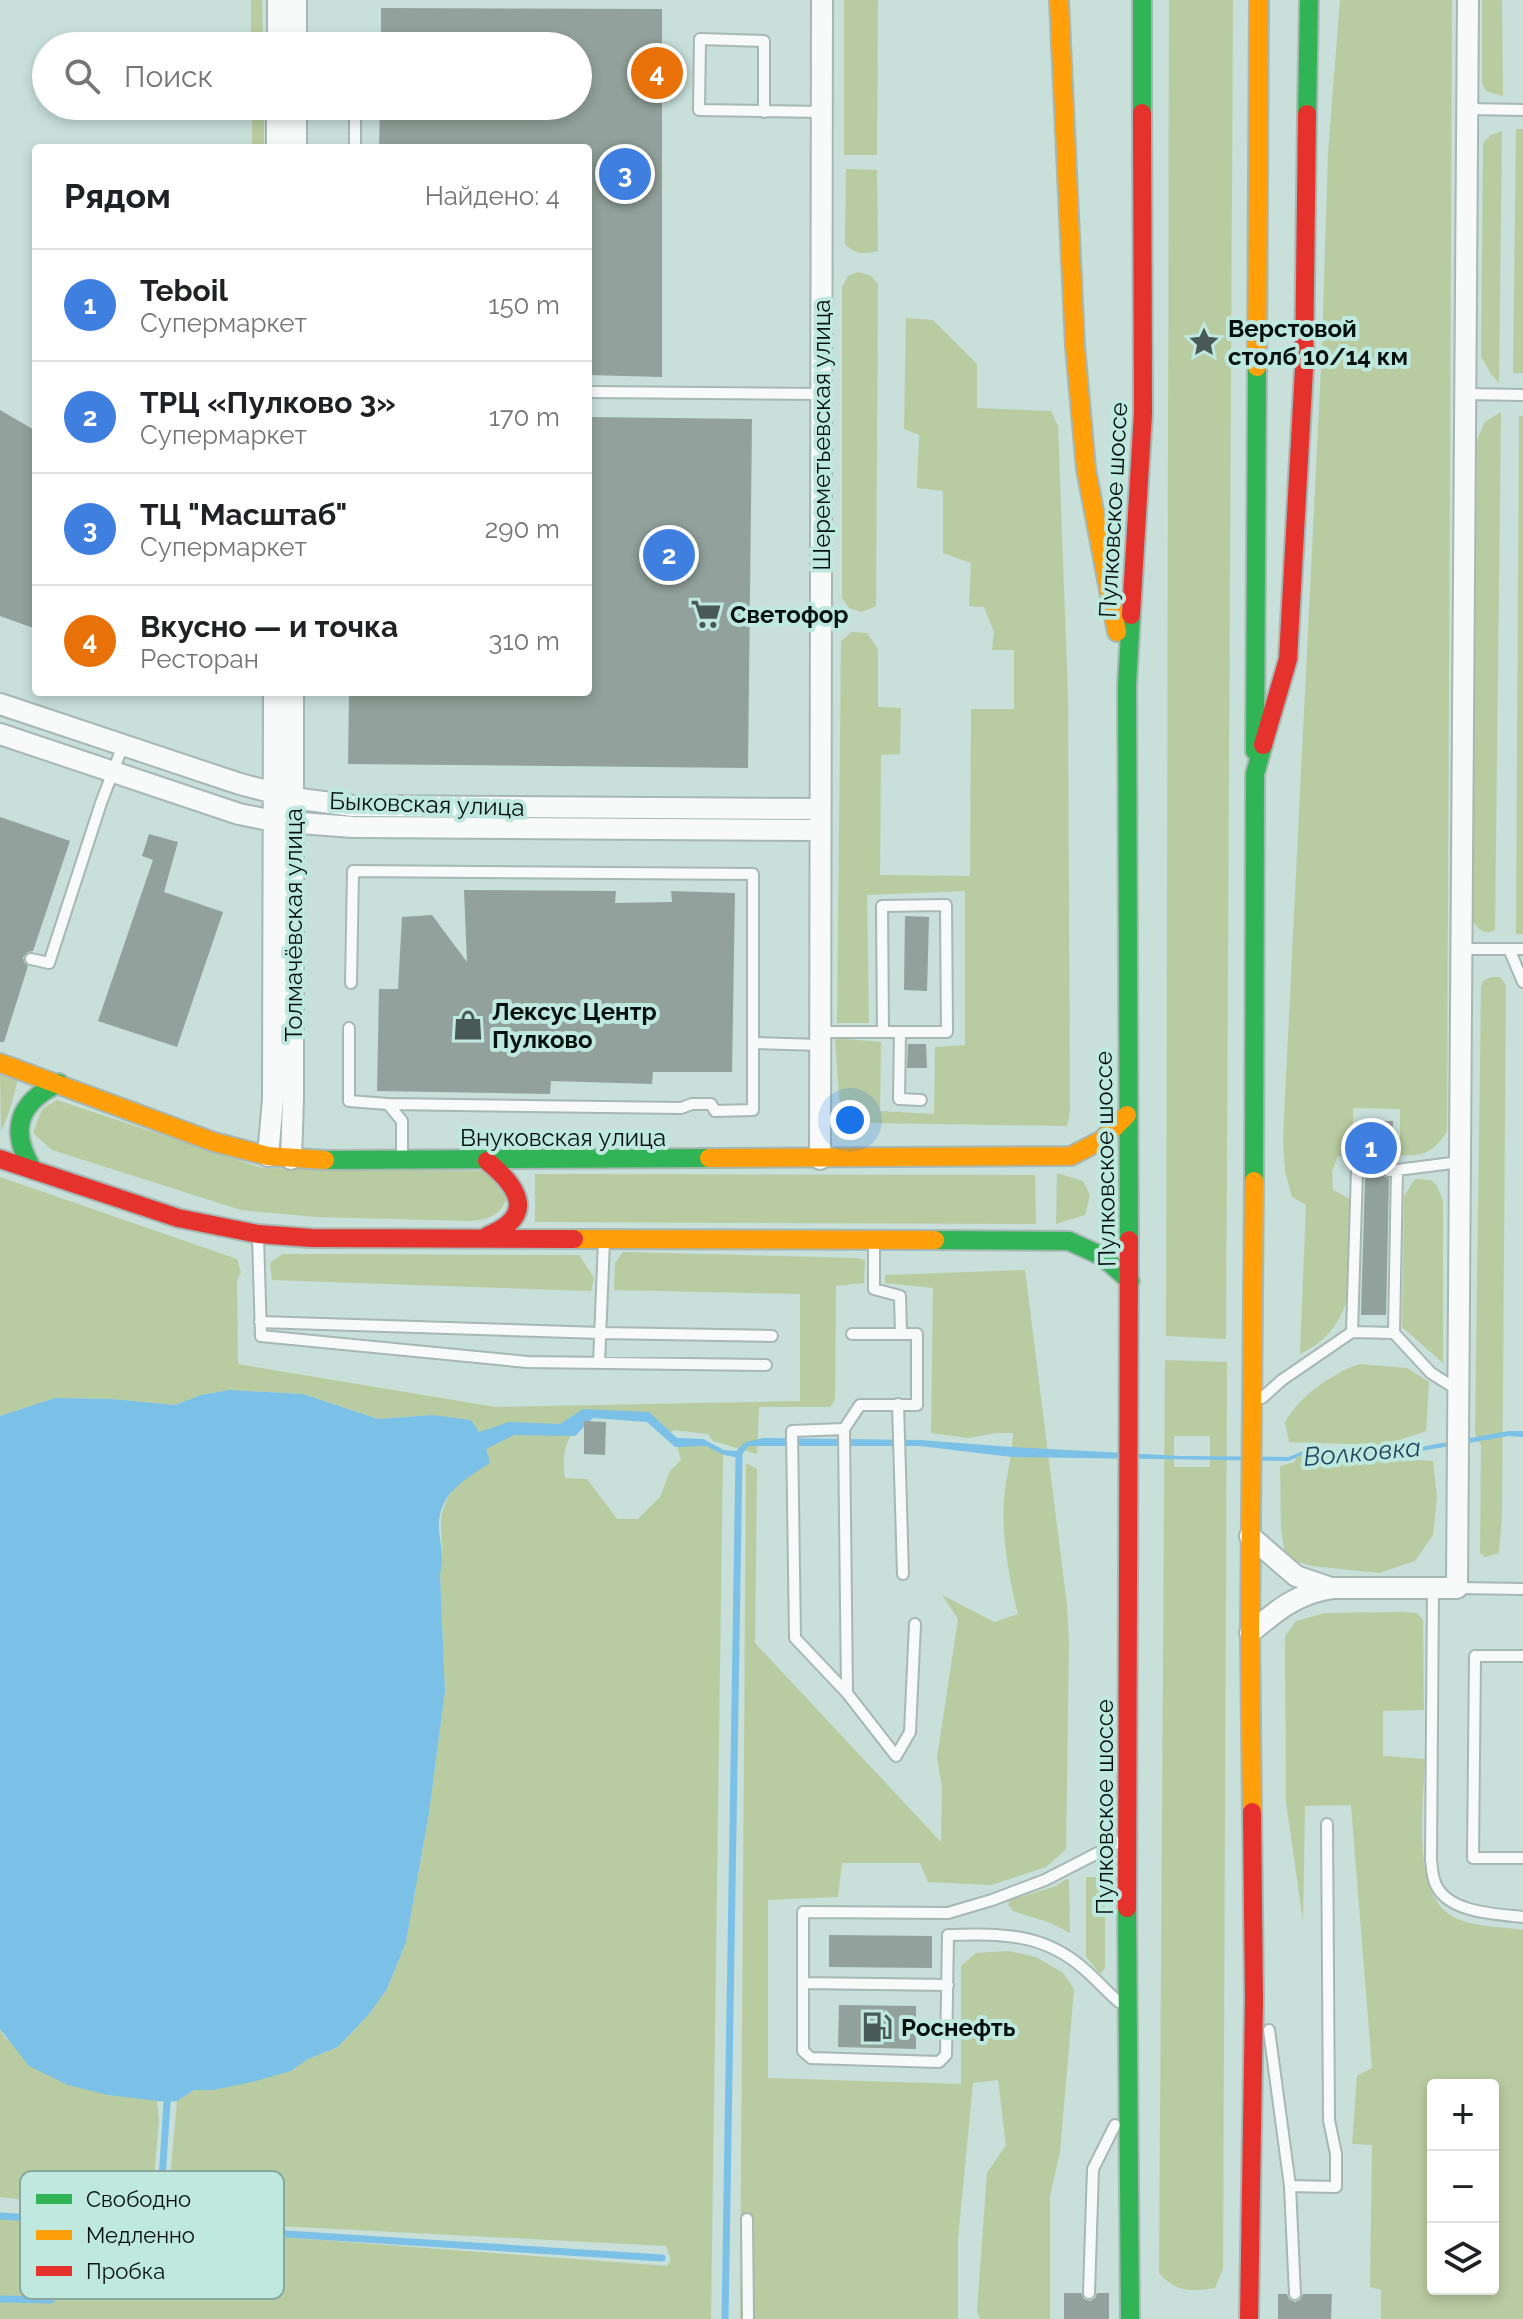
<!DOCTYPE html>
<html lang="ru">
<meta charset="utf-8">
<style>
:root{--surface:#fff;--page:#f6f6f6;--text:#202124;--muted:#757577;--line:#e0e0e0;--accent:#495956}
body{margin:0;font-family:Raleway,sans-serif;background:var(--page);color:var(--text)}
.controls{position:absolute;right:24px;bottom:24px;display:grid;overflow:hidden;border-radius:8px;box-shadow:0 4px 12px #0003}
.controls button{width:72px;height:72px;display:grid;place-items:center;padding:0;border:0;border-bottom:2px solid var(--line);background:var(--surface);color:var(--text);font:40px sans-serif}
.you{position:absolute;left:850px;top:1120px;width:28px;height:28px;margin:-20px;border:6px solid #fff;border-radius:50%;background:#1a73e8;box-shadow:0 0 0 12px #1a73e833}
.badge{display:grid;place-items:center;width:52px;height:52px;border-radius:50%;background:var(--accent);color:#fff;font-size:26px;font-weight:700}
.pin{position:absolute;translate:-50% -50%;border:4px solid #fff;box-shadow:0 2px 8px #0006}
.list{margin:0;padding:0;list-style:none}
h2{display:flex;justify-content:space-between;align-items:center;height:104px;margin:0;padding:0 32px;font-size:34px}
h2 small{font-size:26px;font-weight:400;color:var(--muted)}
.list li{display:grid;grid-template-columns:52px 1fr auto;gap:24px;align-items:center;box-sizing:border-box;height:112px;padding:0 32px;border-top:2px solid var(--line)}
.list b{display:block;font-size:30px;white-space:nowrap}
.list p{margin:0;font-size:26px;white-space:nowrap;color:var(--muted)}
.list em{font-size:26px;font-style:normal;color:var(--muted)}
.icon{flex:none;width:44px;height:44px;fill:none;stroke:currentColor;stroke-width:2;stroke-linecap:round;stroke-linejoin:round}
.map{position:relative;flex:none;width:1523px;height:2319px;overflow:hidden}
.search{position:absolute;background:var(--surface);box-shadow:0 4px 12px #0003;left:32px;top:32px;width:560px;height:88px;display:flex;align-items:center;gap:20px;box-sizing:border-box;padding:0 28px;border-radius:44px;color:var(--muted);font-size:30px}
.panel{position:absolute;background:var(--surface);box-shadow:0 4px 12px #0003;left:32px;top:144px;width:560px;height:552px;border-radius:8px}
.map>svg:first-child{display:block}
.green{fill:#b9cba1;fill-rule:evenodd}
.water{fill:#7ac0e7}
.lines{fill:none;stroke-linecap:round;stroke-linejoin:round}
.stream{stroke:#7ac0e7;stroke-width:7}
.building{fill:#92a19b}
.lane-casing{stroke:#a6b7b4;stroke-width:14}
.street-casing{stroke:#a6b7b4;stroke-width:24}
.fast-casing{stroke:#a6b7b4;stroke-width:22}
.slow-casing{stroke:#a6b7b4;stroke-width:22}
.jam-casing{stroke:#a6b7b4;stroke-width:22}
.lane{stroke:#f7faf9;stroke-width:10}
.street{stroke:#f7faf9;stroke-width:20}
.fast{stroke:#30b455;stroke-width:18}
.slow{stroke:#ff9f0a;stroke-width:18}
.jam{stroke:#e5322d;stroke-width:18}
.labels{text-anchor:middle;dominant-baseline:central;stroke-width:8;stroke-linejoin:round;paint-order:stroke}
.poi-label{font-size:24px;font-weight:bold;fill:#04110f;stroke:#bfe8df;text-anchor:start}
.street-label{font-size:24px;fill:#04110f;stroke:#bfe8df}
.water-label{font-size:26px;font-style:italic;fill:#22475f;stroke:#bfe8df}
.key{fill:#bfe8df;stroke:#87a8a1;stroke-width:2}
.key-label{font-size:22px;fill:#04110f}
</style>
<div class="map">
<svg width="1523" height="2319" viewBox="0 0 1523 2319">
<rect width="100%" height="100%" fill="#c8dfda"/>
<path class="green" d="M251,0H262L263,46H251Z
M844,0H878L877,155H844Z
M1169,0H1233L1226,1339L1166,1336Z
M1340,0H1452L1447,1131C1435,1151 1424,1157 1400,1155V1109L1353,1108V1151L1337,1158L1332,1172L1333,1190L1356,1202C1352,1260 1362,1325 1300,1354L1306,1205L1292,1197L1285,1171L1283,1138L1322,347L1328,153Z
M1482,0H1502L1503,96L1486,91L1482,83Z
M252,106H264V148H252Z
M1516,129H1523V373H1513Z
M1502,131L1499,383L1491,374L1481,356L1483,143L1491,135Z
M846,169L877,170L878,251C864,254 855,255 845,244Z
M858,272L871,276L878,284L876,606L862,612L849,608L842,598V287L848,276Z
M906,318L933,320L977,364V408L1051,411L1058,426L1068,696L1070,1112L1067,1126L868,1123L850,1117L840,1110L835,1038L881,1042L880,1111L934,1114L935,1047L965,1045V891L867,895L869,1023H837L841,641L852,632L867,633L878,649V707L901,708L900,754L881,755L880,875L970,876L971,709H1014V650H992L994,632L984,607L969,606L971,563L943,553V491L917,488L919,435L904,429Z
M1501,412L1495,930C1484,935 1480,930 1473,922L1477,440L1485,422Z
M1519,416H1523V934H1516Z
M1491,977H1500L1506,985L1502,1516L1499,1553L1485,1557L1480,1553L1481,1445L1475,1434L1481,988L1483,981Z
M0,1075L17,1081C16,1091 6,1124 1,1131Z
M57,1100L262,1168L485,1171L507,1197C501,1215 490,1219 472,1221L315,1217L241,1210L52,1150L33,1133L42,1109Z
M1057,1173L1083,1181L1090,1195L1085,1215L1056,1224Z
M535,1174L1035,1175L1036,1224L535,1222Z
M0,1177L237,1259L241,1273L237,1280L238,1364L496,1407L800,1401V1294L614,1290L615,1263L623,1252L857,1258L865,1260L864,1283L836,1286L835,1400L830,1407H759L757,1454L713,1441L708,1434L674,1430L667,1435L648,1417L591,1413C569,1433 560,1448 565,1478L587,1479L617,1519H638L660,1497L670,1471L681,1460L676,1443H706L723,1452L711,2319H0V2216L667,2266L671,2260L666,2246L184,2221L169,2191L177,2101L194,2090H213L291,2071L308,2059L338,2047L370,2013L387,1989L406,1942L429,1813L445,1691L440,1574C449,1534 428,1524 456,1485L432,1415L378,1419L303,1394L229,1390L201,1395L175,1405L111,1399L55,1398L0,1416Z
M1415,1179L1431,1180L1437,1186L1443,1201V1363L1402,1327L1404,1196Z
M282,1254L579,1255L594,1278L591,1291L272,1280L270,1263Z
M1025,1270L1067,1605L1069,1642L1066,1849L1046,1867L991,1885L928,1882L920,1863H842L838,1897L768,1900V2078L961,2084V1966L976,1953L1009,1951L1036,1957L1063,1973L1074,1989L1060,2152L1050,2196V2319H980L977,2312L987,2173L1006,2145L998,2080L973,2083L958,2239V2319H740L746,1463L757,1469L755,1643L941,1842L942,1787L937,1758L958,1619L942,1595L994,1622L1018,1614C1008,1574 999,1525 1006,1483C1009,1466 1012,1451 1013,1433H995L968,1438L931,1433L933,1288L885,1283V1275Z
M1165,1360L1227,1362L1223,2269L1215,2288C1191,2292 1175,2292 1159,2273ZM1174,1436H1210V1467H1174Z
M1359,1364L1407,1368L1429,1382L1426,1431L1383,1445L1289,1442L1285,1422C1301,1395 1330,1375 1359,1364Z
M1296,1455H1409L1418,1460L1433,1461L1437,1497L1433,1535L1415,1561L1379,1573L1312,1566L1292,1560L1284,1549L1281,1528L1280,1466L1295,1462Z
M1402,1612L1417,1613L1423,1620L1424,1710L1383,1711V1756L1425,1759C1424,1800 1412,1881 1445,1911C1463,1928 1500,1926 1523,1930V2319H1381V2290L1370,2287L1372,2145L1352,2144L1357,2076L1372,2068L1351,1805L1305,1806L1303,1921L1286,1802L1285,1636L1296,1621L1325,1613ZM1493,2085V2289H1433V2085Z
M1086,1877H1105V1968L1100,1974L1086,1957Z
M1066,1879L1069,1880L1070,1933L1051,1923L1013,1911L1008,1905L1010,1900L1056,1886Z
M0,2029L5,2038L108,2095L157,2100L159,2121L152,2202L120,2211L0,2197Z"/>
<path class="water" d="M229,1390L303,1394L378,1419L432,1415L471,1420L479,1432L509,1422L560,1424L583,1409L649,1412L677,1438L703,1439L724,1450L736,1451L746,1442L763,1438L920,1440L1012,1447L1180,1456L1289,1457L1306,1450L1409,1449L1509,1431H1523V1437L1509,1436L1409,1453H1305L1289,1461L1012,1457L920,1446H748L740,1458L724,1455L706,1446L675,1447L647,1422L593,1418L575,1436L514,1435L486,1449L490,1463C464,1480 437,1494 439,1530C441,1547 444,1555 440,1574L445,1691L429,1813L406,1942L387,1989L370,2013L338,2047L308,2059L291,2071L252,2082L213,2090H194L177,2101L167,2102L108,2095L68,2085L29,2066L0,2029V1416L55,1398L111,1399L175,1405L201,1395Z"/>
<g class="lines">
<path class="stream" d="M0,2216L662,2258
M159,2226L167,2102
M0,2299L51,2300
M725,2319L739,1456"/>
</g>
<path class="building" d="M381,8L662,9V377L588,375V148H379L380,106H578V46H381Z
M0,410L36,431V629L0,616Z
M588,417L752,419L748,768L348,764L349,692H588Z
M0,817L70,841L33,951L28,952L23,957L24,962L28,966L4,1042H0Z
M149,834L178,842L164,892L223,912L177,1047L98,1021L153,860L142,856Z
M464,890L616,891L615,903L672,902L671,891L735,893L732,1072H653L652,1084L551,1081L550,1094L377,1091L379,989H398L402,917L432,915L467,962Z
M905,916L929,917L927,991L904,990Z
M908,1044H926L927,1068H907Z
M1360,1121H1393L1392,1157H1389V1163L1384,1165L1381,1171L1383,1176L1389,1179L1386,1315H1361L1365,1179L1372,1171L1369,1165L1364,1163V1157H1359Z
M584,1421L606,1422L605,1455L584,1454Z
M829,1935L932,1936V1968L829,1967Z
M839,2005L916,2006V2049L838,2047Z
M1064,2293H1081L1084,2299L1090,2301L1095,2298L1097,2293H1109V2319H1064Z
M1278,2294H1287L1289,2299L1295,2302L1300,2300L1303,2294H1332L1331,2319H1278Z"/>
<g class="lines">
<g class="lane-casing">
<path id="lane" d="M355,106V148
M1467,109L1523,110
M764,112V41L700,39L699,110L822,112
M588,392L821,394
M1465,394L1523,395
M1461,949H1523
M1509,949L1523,982
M31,959L49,963L101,803L123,745
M349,1028V1101L388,1104L681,1108L692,1104H711L715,1111L753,1110V874L353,871L351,983
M820,1032H947L946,905L882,906L883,1032
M900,1032L899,1099L921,1100
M753,1043L820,1045
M388,1104L402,1121V1159
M1397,1170L1394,1333L1431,1373L1458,1390
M1389,1171L1460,1162
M258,1236L261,1336L527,1362L766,1365
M260,1322L601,1333L772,1336
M1352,1332L1357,1170L1364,1171
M852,1334H901
M599,1363L604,1241
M1262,1398L1282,1380L1352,1332L1394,1333
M898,1404L903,1574
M844,1429L792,1431L795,1638L847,1693L896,1756L910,1732L915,1624
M1433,1588L1431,1859C1432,1868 1432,1877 1436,1885C1449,1913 1496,1914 1523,1917
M1457,1588L1523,1589
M1523,1656H1475L1473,1858H1523
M847,1693L844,1429L860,1405H917V1334H901L900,1296L874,1289V1243
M1119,1842L1045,1880L992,1900L948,1913L803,1912V2051L811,2058L939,2062L946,2055L948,1935C999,1934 1042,1932 1083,1968C1096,1979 1106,1991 1119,2002
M803,1983L948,1985
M1269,2030L1290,2186L1295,2294
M1290,2186L1336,2187V2154L1329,2120L1327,1824
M747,2219L748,2319
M1089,2293L1093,2169L1115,2125"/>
</g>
<g class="street-casing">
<path id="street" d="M278,46V0
M296,46V0
M277,148V106
M296,148V106
M0,704L240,784L293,798L353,806L820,809
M0,734L239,814L274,821L353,827L820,830
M268,1156L273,1099L274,692
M291,1159L293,1099V692
M820,1159L822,0
M1250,1536L1296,1576L1328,1587
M1250,1633C1276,1611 1297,1593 1332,1588H1457L1468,0"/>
</g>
<g class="fast-casing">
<path id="fast" d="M1142,0V113
M1307,114L1309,0
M1255,751L1257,367
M325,1160L709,1158
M33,1170C9,1131 17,1103 59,1083
M1254,1181L1255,774L1263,745
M935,1240L1069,1241L1102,1256L1130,1281
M1129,1240L1127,685L1131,615
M1127,1908L1130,2319"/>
</g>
<g class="slow-casing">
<path id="slow" d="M1059,0L1075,346L1086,469L1117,632
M1257,367L1259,0
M0,1063L214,1142L268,1156L325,1160
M709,1158L1071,1156L1102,1140L1127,1115
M574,1239L935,1240
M1252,1812L1250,1633L1254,1181"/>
</g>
<g class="jam-casing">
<path id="jam" d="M1131,615L1143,413L1142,113
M1263,745L1288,659L1304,369L1307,114
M0,1159L178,1218L258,1234L311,1238L574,1239
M487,1161C520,1188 536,1216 487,1236
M1127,1908L1129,1240
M1249,2319L1254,1999L1252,1812"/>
</g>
<use href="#lane" class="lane"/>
<use href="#street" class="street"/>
<use href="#fast" class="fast"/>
<use href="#slow" class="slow"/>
<use href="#jam" class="jam"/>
</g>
<defs>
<g id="sight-bare" transform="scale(2.4)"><path d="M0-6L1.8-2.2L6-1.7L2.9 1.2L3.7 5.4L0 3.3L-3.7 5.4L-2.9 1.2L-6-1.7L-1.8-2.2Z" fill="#495956" stroke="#bfe8df" stroke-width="2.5" paint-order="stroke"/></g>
<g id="supermarket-bare" transform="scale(2.4)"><path d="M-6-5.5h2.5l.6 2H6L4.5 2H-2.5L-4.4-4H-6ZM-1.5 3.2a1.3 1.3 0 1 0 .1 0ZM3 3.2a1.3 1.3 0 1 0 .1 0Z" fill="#495956" stroke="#bfe8df" stroke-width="2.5" paint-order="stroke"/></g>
<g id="shop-bare" transform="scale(2.4)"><path d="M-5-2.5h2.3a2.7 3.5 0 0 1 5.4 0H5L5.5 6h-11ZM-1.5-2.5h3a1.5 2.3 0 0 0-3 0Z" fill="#495956" stroke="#bfe8df" stroke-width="2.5" paint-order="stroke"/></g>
<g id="fuel-bare" transform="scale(2.4)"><path d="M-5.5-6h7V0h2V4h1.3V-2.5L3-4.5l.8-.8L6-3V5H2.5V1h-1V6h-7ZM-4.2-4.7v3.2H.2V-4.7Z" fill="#495956" stroke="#bfe8df" stroke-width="2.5" paint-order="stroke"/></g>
</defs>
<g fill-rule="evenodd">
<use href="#sight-bare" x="1204" y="342"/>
<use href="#supermarket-bare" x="706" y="614"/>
<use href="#shop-bare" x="468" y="1025"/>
<use href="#fuel-bare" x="877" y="2027"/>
</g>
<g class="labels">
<g class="poi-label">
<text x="1228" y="328">Верстовой<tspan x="1228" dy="28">столб 10/14 км</tspan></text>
<text x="730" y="614">Светофор</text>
<text x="492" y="1011">Лексус Центр<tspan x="492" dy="28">Пулково</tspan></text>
<text x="901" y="2027">Роснефть</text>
</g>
<g class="street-label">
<text transform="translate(821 435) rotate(-90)">Шереметьевская улица</text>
<text transform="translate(1113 510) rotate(-87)">Пулковское шоссе</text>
<text transform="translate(427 804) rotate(2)">Быковская улица</text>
<text transform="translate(293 925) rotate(-90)">Толмачёвская улица</text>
<text x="563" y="1137">Внуковская улица</text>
<text transform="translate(1105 1159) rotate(-91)">Пулковское шоссе</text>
<text transform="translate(1104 1807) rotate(-90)">Пулковское шоссе</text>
</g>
<g class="water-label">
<text transform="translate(1362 1452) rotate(-5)">Волковка</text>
</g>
</g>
<rect x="20" y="2171" width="264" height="128" rx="12" class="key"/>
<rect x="36" y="2194" width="36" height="10" fill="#30b455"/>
<rect x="36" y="2230" width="36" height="10" fill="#ff9f0a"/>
<rect x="36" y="2266" width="36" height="10" fill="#e5322d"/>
<g class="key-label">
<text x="86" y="2207">Свободно</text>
<text x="86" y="2243">Медленно</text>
<text x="86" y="2279">Пробка</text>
</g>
</svg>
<div class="controls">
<button>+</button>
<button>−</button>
<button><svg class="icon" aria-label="layers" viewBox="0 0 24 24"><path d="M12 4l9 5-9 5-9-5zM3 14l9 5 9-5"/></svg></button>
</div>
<div class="you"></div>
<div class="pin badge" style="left:1371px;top:1148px;background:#3f7fe0">1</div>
<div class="pin badge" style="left:669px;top:555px;background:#3f7fe0">2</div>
<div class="pin badge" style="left:625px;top:174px;background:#3f7fe0">3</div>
<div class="pin badge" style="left:657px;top:73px;background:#e8710a">4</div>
<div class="search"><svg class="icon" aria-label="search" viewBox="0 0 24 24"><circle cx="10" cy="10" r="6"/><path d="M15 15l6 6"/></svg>Поиск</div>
<section class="panel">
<h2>Рядом<small>Найдено: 4</small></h2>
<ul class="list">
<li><span class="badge" style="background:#3f7fe0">1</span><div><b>Teboil</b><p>Супермаркет</p></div><em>150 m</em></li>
<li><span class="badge" style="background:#3f7fe0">2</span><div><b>ТРЦ «Пулково 3»</b><p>Супермаркет</p></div><em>170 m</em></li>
<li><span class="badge" style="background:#3f7fe0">3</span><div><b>ТЦ &quot;Масштаб&quot;</b><p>Супермаркет</p></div><em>290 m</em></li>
<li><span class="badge" style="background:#e8710a">4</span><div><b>Вкусно — и точка</b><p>Ресторан</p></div><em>310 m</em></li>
</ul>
</section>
</div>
